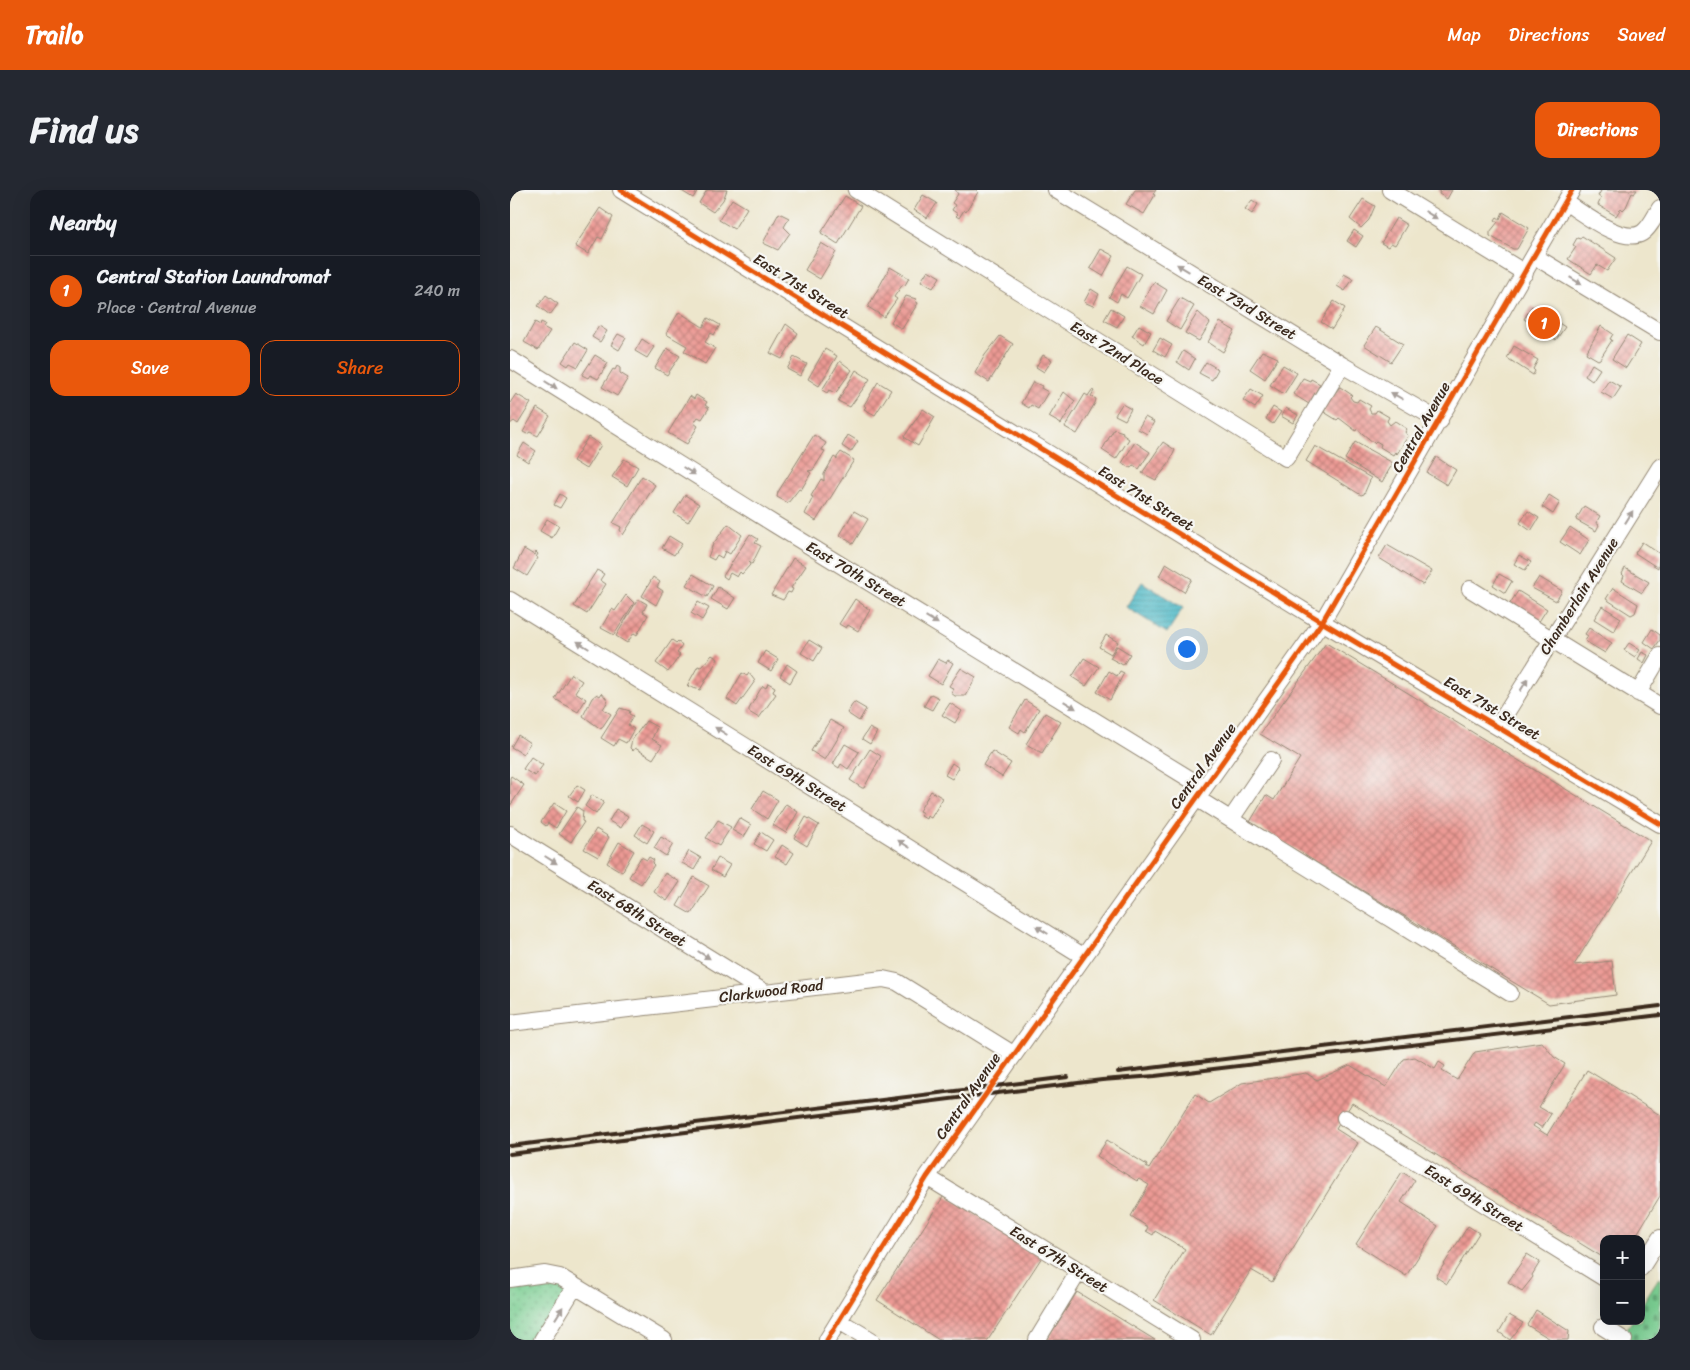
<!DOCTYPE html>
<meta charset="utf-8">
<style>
:root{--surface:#171b24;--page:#242831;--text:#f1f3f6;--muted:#9ea1a6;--line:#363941;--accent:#ea580c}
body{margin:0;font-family:Sriracha,sans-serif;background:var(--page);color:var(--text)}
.controls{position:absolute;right:15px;bottom:15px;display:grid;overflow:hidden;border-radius:10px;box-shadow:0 5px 20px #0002}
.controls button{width:45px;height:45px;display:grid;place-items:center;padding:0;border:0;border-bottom:1px solid var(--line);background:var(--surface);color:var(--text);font:25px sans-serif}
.you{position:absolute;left:676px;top:458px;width:18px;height:18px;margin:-12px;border:4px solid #fff;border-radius:50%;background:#1a73e8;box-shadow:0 0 0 8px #1a73e833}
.badge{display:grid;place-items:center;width:32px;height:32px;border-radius:50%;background:var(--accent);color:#fff;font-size:16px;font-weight:700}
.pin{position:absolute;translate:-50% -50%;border:2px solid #fff;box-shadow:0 1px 5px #0006}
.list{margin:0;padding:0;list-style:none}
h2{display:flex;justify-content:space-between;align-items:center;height:65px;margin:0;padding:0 20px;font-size:21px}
h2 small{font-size:16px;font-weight:400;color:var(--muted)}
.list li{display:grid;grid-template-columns:32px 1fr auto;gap:15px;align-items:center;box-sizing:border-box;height:70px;padding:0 20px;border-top:1px solid var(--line)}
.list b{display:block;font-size:19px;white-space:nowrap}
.list p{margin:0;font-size:16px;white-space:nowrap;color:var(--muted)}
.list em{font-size:16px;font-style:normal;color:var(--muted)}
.actions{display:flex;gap:10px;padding:15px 20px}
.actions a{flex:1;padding:11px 0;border:1px solid var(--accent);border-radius:15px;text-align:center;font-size:18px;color:var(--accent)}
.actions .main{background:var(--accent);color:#fff}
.map{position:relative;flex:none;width:1150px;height:1150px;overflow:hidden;border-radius:15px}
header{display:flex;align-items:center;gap:30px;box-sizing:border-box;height:70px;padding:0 25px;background:var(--accent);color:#fff}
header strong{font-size:24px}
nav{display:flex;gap:28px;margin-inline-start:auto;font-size:18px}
.intro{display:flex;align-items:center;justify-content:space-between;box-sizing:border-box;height:120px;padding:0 30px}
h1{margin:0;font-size:35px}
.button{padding:12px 22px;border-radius:15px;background:var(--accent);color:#fff;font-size:18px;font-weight:700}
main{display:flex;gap:30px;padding:0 30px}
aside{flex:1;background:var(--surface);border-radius:15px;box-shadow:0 5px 20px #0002}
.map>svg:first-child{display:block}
.grass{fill:url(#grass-dots);stroke:#5a7c58}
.cemetery{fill:url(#cemetery-stones);stroke:#5a7c58}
.water{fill:url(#water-rules);stroke:#447272}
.building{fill:url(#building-cross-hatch)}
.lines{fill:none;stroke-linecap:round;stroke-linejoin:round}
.minor-casing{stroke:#948875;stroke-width:18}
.minor{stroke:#fff;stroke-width:16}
.rail{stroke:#3b2a1e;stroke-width:4}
.cycleway-casing{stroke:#f6f6f2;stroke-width:8}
.cycleway{stroke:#e8590c;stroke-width:5}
.oneway{fill:#a79f9a}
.labels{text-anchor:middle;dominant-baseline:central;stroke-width:4.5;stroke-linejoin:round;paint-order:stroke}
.street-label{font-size:15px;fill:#3b2a1e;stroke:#f6f6f2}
</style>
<header>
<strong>Trailo</strong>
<nav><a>Map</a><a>Directions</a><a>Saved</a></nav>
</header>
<div class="intro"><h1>Find us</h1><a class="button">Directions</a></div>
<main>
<aside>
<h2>Nearby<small></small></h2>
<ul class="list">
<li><span class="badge">1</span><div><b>Central Station Laundromat</b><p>Place · Central Avenue</p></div><em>240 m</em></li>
</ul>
<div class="actions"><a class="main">Save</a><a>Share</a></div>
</aside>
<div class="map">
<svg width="1150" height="1150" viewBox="0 0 1150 1150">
<defs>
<pattern id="grass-dots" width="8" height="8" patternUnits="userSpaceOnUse" patternTransform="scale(1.25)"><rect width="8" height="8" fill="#79cd91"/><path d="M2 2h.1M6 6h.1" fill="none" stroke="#64a776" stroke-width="1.8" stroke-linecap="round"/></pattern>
<pattern id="cemetery-stones" width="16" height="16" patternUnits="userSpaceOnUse" patternTransform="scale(1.25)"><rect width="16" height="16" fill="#79cd91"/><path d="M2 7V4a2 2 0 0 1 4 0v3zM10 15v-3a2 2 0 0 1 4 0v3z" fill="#64a776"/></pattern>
<pattern id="water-rules" width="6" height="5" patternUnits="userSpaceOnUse" patternTransform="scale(1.25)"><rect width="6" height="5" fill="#4db9c7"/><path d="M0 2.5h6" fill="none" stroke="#4197a1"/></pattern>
<pattern id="building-cross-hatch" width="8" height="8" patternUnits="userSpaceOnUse" patternTransform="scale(1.25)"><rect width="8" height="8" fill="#ec9a94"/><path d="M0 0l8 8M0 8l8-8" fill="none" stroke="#c07e78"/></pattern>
</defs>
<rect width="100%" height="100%" fill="#f6f6f2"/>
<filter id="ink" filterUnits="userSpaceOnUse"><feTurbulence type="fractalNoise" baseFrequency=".02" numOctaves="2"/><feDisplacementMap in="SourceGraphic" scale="10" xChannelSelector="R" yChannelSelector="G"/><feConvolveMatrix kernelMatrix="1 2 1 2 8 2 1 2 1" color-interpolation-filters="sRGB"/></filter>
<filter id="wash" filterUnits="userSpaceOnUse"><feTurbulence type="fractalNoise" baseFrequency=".0096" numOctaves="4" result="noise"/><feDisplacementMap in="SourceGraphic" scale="20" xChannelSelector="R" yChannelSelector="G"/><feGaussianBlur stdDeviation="1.12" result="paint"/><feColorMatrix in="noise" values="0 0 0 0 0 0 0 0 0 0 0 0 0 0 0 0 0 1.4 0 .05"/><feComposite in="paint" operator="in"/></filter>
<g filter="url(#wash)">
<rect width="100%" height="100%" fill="#ede6cc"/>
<path class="grass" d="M35,1084L65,1096L32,1150H0V1089Z"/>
<path class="cemetery" d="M1150,1086V1150H1110L1122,1131H1131V1116Z"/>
<path class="water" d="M632,392L673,418L657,443L616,417Z"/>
<g id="blocks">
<path class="building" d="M170,0H188L183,8Z
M197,0H217L213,10L203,22L189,13Z
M445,0H466L468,2L456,22L454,20L449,28L446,26L448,24L442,20L445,15L442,13L448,4Z
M625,0H646L643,4L645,5L634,24L616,14Z
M927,0H942L937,9L929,4L930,2Z
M1089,0H1127L1124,4L1122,3L1116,17L1113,20L1111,18L1106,26L1088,15L1091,8L1088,6L1091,1Z
M413,5L427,13L417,28L404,20Z
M335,6L351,16L328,54L311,43Z
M222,9L237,18L224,39L209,30Z
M853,9L865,16L859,30L851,38L840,29Z
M742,10L748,14L742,24L735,19Z
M90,18L103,27L92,49L88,47L78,64L65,56Z
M993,22L1019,38L1007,59H1003L980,46V42L988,32L985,30L987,27L990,29Z
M269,23L279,28L274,37L280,43L268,60L253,53Z
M886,28L897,35L885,55L881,53L878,57L871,53Z
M844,40L853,46L846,57L837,51Z
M1072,46L1106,68L1097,81L1087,75L1081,84L1058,69L1066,57L1063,55L1067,48L1070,49Z
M311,53L326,62L310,89L295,80Z
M591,59L604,66L593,86L580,78Z
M617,76L631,84L617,108L611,104L607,112L599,107Z
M380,77L399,88L395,95L393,94L384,107L387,109L374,127L358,117Z
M418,80L430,87L423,98L411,91Z
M834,84L843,89L835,101L827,96Z
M644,92L657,100L644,124L630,116Z
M581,99L589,104L583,116L574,112Z
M36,105L48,114L40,125L28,116Z
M396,106L406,109L405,111L408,113L392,139L381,132Z
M670,108L684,116L670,140L656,131Z
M824,111L835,118L822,139L811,132Z
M1022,116L1055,137L1046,150L1014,129Z
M601,118L614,126L607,137L594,130Z
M169,122L193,137L198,128L210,135L204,145L201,143L195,152L205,158L195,174L174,161L177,156L156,144Z
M688,122L700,133L689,151L675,143Z
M25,132L30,135L31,132L35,134L33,137L40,141L28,160L14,152Z
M710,132L725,141L713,162L698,152Z
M276,134L288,143L272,169L260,163Z
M629,135L641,142L634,154L622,146Z
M89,136L97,141L90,152L82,147Z
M1091,136L1103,144L1100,149L1102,150L1090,169L1088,170L1076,163Z
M866,137L893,154L881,172L854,155Z
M108,144L116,148L109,160L101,155Z
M1117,145L1131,154L1116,178L1102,169Z
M490,146L503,154L479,192L465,183L475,165Z
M650,148L662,155L655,167L643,160Z
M132,149L144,157L137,168L125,161Z
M65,152L78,160L68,177L60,173L58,176L52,172Z
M1004,156L1028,170L1023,179L1025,181L1023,185L997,168Z
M157,158L170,166L157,185L145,178Z
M315,159L327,166L309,196L298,189Z
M673,161L685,169L679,180L667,172Z
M752,161L768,168L755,189L740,179Z
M85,165L98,173L88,189L80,185L78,188L72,185Z
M533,165L542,170L534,182L526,177Z
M284,167L297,174L290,186L277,179Z
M330,171L342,180L327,201L325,203L319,200L317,203L312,200Z
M696,172L708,179L702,190L689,183Z
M1082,174L1090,179L1082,191L1075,186Z
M773,175L787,183L774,204L760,195Z
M107,176L110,178V183L118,188L107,206L92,197L103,179L105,180Z
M346,180L360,189L340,217L328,211Z
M793,188L800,191L801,189L810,194L799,214L783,204Z
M1099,190L1111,197L1103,209L1091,202Z
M368,192L381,200L365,225L354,219L356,217L354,215Z
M523,192L532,196L531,198L538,202L528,219L521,215L519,218L511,213Z
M830,197L842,205L840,207L843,211L847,212L849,209L861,216L859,219L861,223H865L867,220L879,227L877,231L880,235L885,231L897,239L895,242L898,246L887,264L885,262L883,265L870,257L871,254L866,251L864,253L847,239L846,241L829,228L827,230L814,222L815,220L812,218Z
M741,199L753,206L745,218L733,210Z
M582,200L584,201L581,206L586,209L585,213L567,244L555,237L575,204L578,206Z
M554,202L565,211L551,234L539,227Z
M6,204L21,213L8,234L4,231L0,234V213Z
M186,205L197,212L195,215L199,218L192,229L188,227L184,233L188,236L177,254L158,243L180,206L184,209Z
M612,214L621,219L615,230L605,225Z
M763,217L771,222L763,234L756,229Z
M27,218L40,226L28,246L20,242L17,244L13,242Z
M776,218L788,225L783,233L771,226Z
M413,219L425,227L408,256L394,247Z
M635,227L644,232L637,244L628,239Z
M604,239L613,242L612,244L619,249L606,269L592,260Z
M304,245L316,253L312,260L315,261L303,280L298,281L301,283L291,300L289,299L278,313L267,307L268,302Z
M338,245L348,251L341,262L332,256Z
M78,247L91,255L76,279L63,271Z
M625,252L640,262L629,279L623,275L621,278L612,273Z
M653,252L665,260L658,275L646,290L632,283Z
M845,252L883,273L872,292L835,269Z
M14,253L26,261L18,272L7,265Z
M805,256L861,288L854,304L851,305L796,271Z
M331,262L344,270L306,331L295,324L303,307L301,306L311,289L314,291V284L324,267L327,269V267Z
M926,267L946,280L937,295L917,283Z
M114,269L128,277L117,296L102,287Z
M132,286L145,295L113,345L110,340L111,337L103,333Z
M50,304L56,308L50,318L44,315Z
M175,305L189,314L178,332L164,323Z
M1039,305L1050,312L1043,324L1032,317Z
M1074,316L1090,326L1086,333L1089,335L1086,341L1066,330Z
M344,321L358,329L343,354L330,345Z
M1018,321L1029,328L1021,341L1010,333Z
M37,329L49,336L42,348L30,341Z
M218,334L232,345L220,364L215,361L212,368L207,365L204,370L198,367L203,354Z
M1060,337L1079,350L1070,365L1050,352Z
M240,344L248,349L245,353L251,356L242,374L239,372L240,375L232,384L230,382L227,387L220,383L217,389L213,386Z
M159,346L172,354L164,365L152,358Z
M1132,352L1150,364L1148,378L1125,363Z
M877,355L922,381L913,395L869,368Z
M14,359L24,365L26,362L28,364L26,367L28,368L17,386L4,378Z
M1009,365L1021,372L1015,380L1004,374Z
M283,368L296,376L281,398L283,399L281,403L278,402L273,410L261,405Z
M656,373L682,389L674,402L649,386Z
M1115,378L1139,392L1132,403L1112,391L1114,386L1112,384Z
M87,380L94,384L90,390L96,394L77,424L64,416Z
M183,384L203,396L197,407L176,395Z
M989,384L1002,391L995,403L983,395Z
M143,387L150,392L147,397L153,401L146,415L132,406Z
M1029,387L1052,401L1046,411L1022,398Z
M208,397L225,408L218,419L201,409Z
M1103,398L1128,414L1125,423L1121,425L1096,409Z
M1008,401L1037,419L1028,433L999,415Z
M116,405L124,413L104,445L91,438L102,419L105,421Z
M128,409L137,414L133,422L138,425L127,445L124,443L117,453L106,446Z
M345,409L360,420L348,441L338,435L336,438L329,434Z
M188,412L199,418L192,430L181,423Z
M1092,416L1111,428L1105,440L1103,441L1084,429Z
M1079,438L1102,453L1095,463L1075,451L1078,446L1075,444Z
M1142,439L1150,445V450L1144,459L1134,452Z
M596,445L608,452L601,464L589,457Z
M162,450L166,453L168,451L172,456L167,463L170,465L158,482L146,473Z
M299,450L312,458L304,471L291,463Z
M816,453L1141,651L1064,775L1102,771L1106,805L1039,814L740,632L756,605L764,610L790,568L750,544Z
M1119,453L1130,460L1125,467L1114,460Z
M607,456L620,464L613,475L600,468Z
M255,461L268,469L261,481L248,473Z
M1132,462L1138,465L1134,473L1128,469Z
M202,465L208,469L190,500L177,496L188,476L191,477Z
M574,468L589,477L576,496L562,487Z
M428,469L436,473L438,470L443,473L431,494L418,486Z
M277,474L287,481L280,493L270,486Z
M451,478L466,487L455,506H445L441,503L444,499L439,496Z
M599,481L607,486L610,481L614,483L600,510L587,502Z
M232,483L237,486L239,483L245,491L227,516L217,509Z
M61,484L72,491L65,502L76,509L68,522L45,509Z
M258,493L265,497L263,502L266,504L249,528L239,522V519L250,500L253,496L256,498Z
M92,503L98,511L93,519L101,524L91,539L73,526L82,508L87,504L90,506Z
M421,504L429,508L422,520L414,516Z
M515,510L529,519L515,542L511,539L509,543L499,537Z
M344,512L356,519L349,531L337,523Z
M440,513L452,521L445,533L432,525Z
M110,518L120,521L119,524L123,526L118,535L124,539L116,553L108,549L104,556L91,548Z
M535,523L551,532L532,563L516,554Z
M320,530L334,538L315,570L301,561Z
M136,531L147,537L142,549L152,555L143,569L125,558L123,561L120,558L122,550Z
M359,538L367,542L360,554L352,549Z
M8,545L20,553L13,564L1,557Z
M335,554L349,562L338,579L331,574L329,578L323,574Z
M360,559L371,566L354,598H352L340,590Z
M482,561L501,573L492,587L473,575Z
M21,567L33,575L25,586L13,579Z
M442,573L449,578L442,589L435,585Z
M1,586L14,595L0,616V588Z
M67,595L75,600L68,612L59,606Z
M253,601L268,610L257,629L242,619Z
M421,601L433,608L421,628L417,626L416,629L411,626L413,623L409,621Z
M82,605L94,612L86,624L75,616Z
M44,613L56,621L46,638L38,633L36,636L31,632Z
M276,614L288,622L276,643L263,635Z
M67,617L73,621L72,631L74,632L61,652L49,644Z
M106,619L118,626L111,638L99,631Z
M296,627L309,635L297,656L284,648Z
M229,628L241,635L234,647L222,640Z
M208,630L221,637L209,656L196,648Z
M132,634L144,641L137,653L125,645Z
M86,639L99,647L88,667L74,659Z
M251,642L263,650L256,661L244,654Z
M151,647L163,654L156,666L144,658Z
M109,652L124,661L112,682L97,673Z
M272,655L284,663L277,674L265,667Z
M179,661L191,668L184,680L172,673Z
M131,667L137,670L139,667L144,670L142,673L144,675L131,694L119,687Z
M208,668L220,675L213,687L201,680Z
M155,683L170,692L157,711L144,702Z
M184,687L199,696L181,724L167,716Z
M1032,852L1044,867L1055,874L1029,917L1041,924L1032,938L1025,933L1023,936L1037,945L1077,880L1150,925V1006L1124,1049H1094V1068L842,913L826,939L848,953L762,1092L741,1080L701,1145L644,1110L675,1059L645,1041L643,1045L636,1041L638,1037L621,1026L639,995L629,989L627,991L587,966L597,950L637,975L636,977L639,979L685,904L699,913L732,893L796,883L807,890L840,875L876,897L894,869L905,867L925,879L929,872L935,876L932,881L947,890L965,862Z
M892,982L905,990L891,1012L928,1036L896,1086L846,1054Z
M435,1004L532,1067L478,1150H429L367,1110Z
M958,1036L969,1043L937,1094L926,1087Z
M1017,1064L1030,1072L1022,1085L1023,1087L1012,1101L998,1092Z
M567,1102L645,1150H537Z
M1026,1120L1059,1141L1058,1150H1042L1017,1135Z
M999,1125L1013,1133L1000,1150L989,1142Z"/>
</g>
</g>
<g filter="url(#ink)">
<use href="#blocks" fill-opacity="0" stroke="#948875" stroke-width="1"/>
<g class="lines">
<g class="minor-casing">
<path id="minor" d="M111,0L812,432L1150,634
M346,0L776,268L832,175
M546,0L832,175L930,231
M880,0L1015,83
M1055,12C1073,23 1112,55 1132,43C1140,38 1145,26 1150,18
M1024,66L1150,142
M0,169L264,334L693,597
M960,399L1150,516
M0,410L573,766
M1128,503L1150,466
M988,536L1150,277
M686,608L1000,803
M721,629L761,570
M0,644L254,802
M0,833L373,789L387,792L503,864
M835,928L1094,1088
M417,987L682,1150
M1131,1078L1150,1048
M0,1089L35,1084L50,1087L154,1150
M329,1131L361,1150
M1093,1137L1114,1150
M32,1150L65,1096
M317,1150L417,987L812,432L1062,0
M527,1150L569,1081"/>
</g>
<use href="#minor" class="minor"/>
<path class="rail" d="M608,882L1150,816
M0,956L558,887
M0,964L592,890L645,886L1150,825"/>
<g class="cycleway-casing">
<path id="cycleway" d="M111,0L812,432L1150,634
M317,1150L417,987L812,432L1062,0"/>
</g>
<use href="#cycleway" class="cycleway"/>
</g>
<defs><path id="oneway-solid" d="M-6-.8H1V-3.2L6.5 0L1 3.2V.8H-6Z" transform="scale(1.25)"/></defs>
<g class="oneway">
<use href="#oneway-solid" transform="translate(921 25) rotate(32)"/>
<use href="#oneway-solid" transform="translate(673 78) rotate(-149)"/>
<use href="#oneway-solid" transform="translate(1066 91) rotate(31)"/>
<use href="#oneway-solid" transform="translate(41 195) rotate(32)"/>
<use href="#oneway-solid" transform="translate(887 206) rotate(-150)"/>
<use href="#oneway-solid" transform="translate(179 281) rotate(32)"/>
<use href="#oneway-solid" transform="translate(1119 327) rotate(-58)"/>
<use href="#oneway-solid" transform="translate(422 430) rotate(31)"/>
<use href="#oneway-solid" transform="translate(73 455) rotate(-148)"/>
<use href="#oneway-solid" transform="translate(1014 495) rotate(-58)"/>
<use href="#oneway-solid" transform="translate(560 515) rotate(31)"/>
<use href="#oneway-solid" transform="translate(211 541) rotate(-148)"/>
<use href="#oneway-solid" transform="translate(394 654) rotate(-148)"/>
<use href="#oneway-solid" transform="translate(41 670) rotate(32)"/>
<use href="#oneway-solid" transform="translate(532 740) rotate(-148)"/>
<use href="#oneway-solid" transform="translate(194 765) rotate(32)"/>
<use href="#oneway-solid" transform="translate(49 1123) rotate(-58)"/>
</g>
</g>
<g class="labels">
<g class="street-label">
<text transform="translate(291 96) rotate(32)">East 71st Street</text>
<text transform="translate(737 117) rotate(31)">East 73rd Street</text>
<text transform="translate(607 163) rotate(32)">East 72nd Place</text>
<text transform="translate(911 237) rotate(-60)">Central Avenue</text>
<text transform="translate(636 308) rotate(32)">East 71st Street</text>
<text transform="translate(346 384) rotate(31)">East 70th Street</text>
<text transform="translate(1069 406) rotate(-58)">Chamberlain Avenue</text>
<text transform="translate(982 518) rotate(31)">East 71st Street</text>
<text transform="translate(693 576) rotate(-54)">Central Avenue</text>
<text transform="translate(287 588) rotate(32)">East 69th Street</text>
<text transform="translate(127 723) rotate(32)">East 68th Street</text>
<text transform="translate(261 801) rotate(-7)">Clarkwood Road</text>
<text transform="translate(458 906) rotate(-55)">Central Avenue</text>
<text transform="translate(964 1008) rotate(32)">East 69th Street</text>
<text transform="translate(549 1069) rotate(32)">East 67th Street</text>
</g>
</g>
</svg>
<div class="controls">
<button>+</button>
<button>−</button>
</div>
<div class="you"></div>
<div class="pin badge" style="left:1034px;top:133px">1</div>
</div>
</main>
